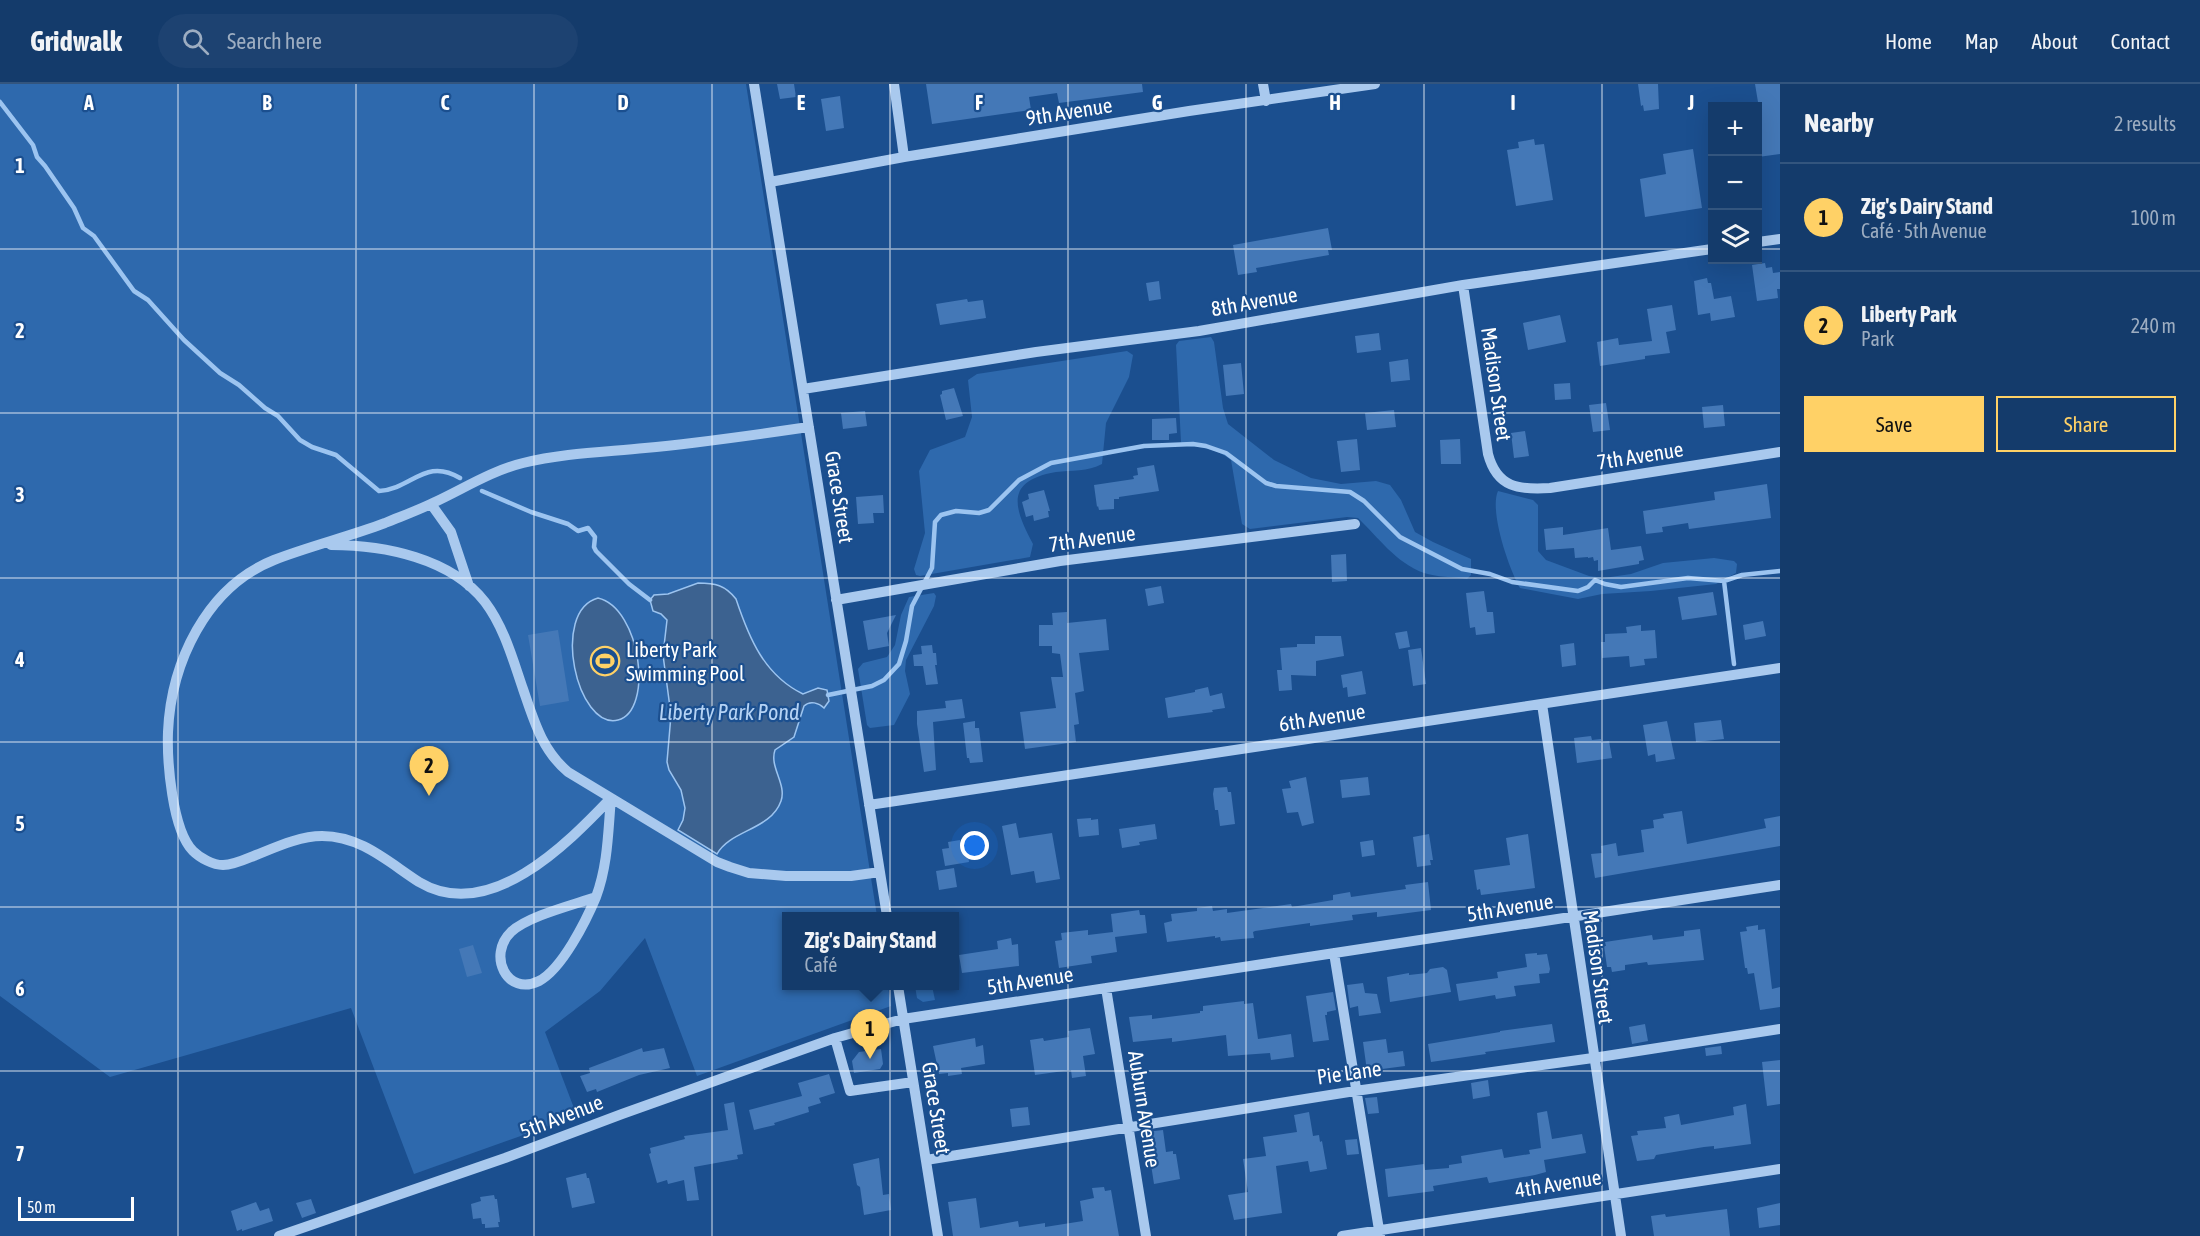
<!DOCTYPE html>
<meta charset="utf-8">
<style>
:root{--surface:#143b6b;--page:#1d4271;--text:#f1f3f6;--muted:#9dadc1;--line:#33557e;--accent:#ffd166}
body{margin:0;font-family:"Asap Condensed",sans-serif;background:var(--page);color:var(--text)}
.controls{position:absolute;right:18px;top:18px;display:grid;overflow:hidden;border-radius:0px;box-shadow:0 6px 24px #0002}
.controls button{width:54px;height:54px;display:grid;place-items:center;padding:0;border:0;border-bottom:2px solid var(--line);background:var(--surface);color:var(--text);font:30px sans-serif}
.scale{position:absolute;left:18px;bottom:15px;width:116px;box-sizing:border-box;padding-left:6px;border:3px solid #fff;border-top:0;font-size:16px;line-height:21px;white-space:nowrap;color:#fff;-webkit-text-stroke:4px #1b4f8f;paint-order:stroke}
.you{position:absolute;left:975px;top:762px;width:21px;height:21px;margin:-15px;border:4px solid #fff;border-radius:50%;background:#1a73e8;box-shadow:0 0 0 9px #1a73e833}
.badge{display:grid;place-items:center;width:39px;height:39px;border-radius:50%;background:var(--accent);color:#111;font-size:20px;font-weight:700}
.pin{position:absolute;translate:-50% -50px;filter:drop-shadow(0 2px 3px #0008)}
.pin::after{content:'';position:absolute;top:32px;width:21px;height:18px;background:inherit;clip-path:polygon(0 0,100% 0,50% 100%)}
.popup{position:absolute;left:782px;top:828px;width:177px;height:78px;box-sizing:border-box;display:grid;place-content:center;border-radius:0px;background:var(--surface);filter:drop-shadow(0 2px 4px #0005);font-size:20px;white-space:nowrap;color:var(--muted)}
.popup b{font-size:22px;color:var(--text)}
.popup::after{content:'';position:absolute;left:50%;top:100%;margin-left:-12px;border:12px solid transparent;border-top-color:var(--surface)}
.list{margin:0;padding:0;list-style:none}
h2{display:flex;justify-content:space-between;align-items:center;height:78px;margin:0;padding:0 24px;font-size:26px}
h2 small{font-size:20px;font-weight:400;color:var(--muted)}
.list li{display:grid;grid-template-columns:39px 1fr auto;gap:18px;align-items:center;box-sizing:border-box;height:108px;padding:0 24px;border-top:2px solid var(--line)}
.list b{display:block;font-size:22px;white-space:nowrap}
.list p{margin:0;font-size:20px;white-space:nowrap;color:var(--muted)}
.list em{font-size:20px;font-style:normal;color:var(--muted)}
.actions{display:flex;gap:12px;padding:18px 24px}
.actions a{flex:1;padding:14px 0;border:2px solid var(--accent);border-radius:0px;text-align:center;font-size:21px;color:var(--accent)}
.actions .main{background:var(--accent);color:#111}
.icon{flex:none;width:33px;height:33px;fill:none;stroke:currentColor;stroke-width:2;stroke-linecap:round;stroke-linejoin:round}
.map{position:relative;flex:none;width:1780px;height:1152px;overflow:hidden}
header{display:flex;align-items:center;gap:36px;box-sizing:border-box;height:84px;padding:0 30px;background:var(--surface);border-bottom:2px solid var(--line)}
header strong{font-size:28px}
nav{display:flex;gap:33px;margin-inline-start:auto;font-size:21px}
.search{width:420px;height:54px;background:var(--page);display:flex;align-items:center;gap:15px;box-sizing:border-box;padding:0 21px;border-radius:33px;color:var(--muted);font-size:22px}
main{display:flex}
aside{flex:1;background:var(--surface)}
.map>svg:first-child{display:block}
.green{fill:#2e69ad}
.water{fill:#3c6290;stroke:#9cc4f0;stroke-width:1.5}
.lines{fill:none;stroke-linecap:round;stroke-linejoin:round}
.stream{stroke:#9cc4f0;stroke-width:4.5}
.building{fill:#4478b7}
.minor{stroke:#a9c9ee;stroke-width:10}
.grid{fill:none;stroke:#fff;stroke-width:1.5;stroke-opacity:0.55}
.labels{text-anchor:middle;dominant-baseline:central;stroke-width:4.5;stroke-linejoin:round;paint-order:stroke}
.street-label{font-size:21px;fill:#fff;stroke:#1b4f8f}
.poi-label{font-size:21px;fill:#fff;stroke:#1b4f8f;text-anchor:start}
.water-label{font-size:22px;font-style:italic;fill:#b5d3f5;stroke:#1b4f8f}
.grid-label{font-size:20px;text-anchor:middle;font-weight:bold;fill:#fff;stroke:#1b4f8f;stroke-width:4.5;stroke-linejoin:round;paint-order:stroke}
</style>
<header>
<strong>Gridwalk</strong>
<div class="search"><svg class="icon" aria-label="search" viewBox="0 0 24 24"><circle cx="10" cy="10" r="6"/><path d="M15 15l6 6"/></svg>Search here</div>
<nav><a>Home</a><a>Map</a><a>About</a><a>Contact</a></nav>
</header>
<main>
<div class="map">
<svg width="1780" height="1152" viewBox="0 0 1780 1152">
<rect width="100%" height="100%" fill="#1b4f8f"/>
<path class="green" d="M0,0H746L877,832H786V902H888L891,922L697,992L645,854L600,907L545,948L577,1032L414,1090L351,924L110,993L0,912Z
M1211,253L1214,258L1223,324L1228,340L1274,376L1311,394L1341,400L1376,397L1390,401L1401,416L1415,448L1433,458L1471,475V491L1467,495C1453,493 1436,493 1424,489C1396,479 1378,453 1358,434L1347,433L1250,445L1242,440L1231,376C1218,365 1199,362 1183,362L1181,358L1176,261L1179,257Z
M1127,267L1133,271L1129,293L1106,339L1102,380C1088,388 1071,386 1056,388C1004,397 1014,424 1033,460L1030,473L920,492L916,491L914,485L925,449L919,387L930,366L965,353L972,333L968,296L977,290Z
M1498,407L1533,416L1538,421V467L1546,476L1589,492L1604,494L1631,490L1663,479L1714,474L1734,477L1737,480L1736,489L1716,500L1651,507L1602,510L1578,515L1520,504C1509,485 1489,427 1498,407Z
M934,509L936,512L934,522L906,576L905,587L910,610L894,641L870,644L867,641L858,585L863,579L887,573L895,561L901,531L909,513Z
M915,902H932L935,916L923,918L917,914Z"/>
<path class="water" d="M698,499C715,499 725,501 736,515C749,554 764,591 803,610L818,604L827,606L829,617L824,624C819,619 810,616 804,622L794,653L775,666C769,683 787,700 781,717C771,746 730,746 717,770L678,746L683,736L685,724L681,706L669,686L667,678L671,631L663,571L667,536L661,530L653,527L650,516L654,511L668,510Z
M598,514C641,524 654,627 618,636C577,646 550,527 598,514Z"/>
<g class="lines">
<path class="stream" d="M0,18L33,61L37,73L45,82L74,124L83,144L94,152L134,207L148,216L184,256L220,289L239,301L265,324L278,332L300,356L312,363L336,371L379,407C412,405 425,373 460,394
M482,407L531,428L568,440L578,447L588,444L595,453L594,463L596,467L629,500L650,516
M1724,497L1734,580
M828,611L872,602L884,596L899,580L906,557L912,522L932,484L935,438L941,431L956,427L979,429L989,426L1019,396L1051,379L1144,362L1193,360L1206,362L1226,369L1266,399L1276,402L1350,408L1364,417L1400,453L1462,485L1490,490L1512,498L1578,507L1588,503L1595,496L1605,500L1621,503L1688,494L1724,497L1742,491L1780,487"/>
</g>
<path class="building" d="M777,0H794L796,13L780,15Z
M926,0H1142L1143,8L1059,19L1057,9L1029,13L1031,26L932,40Z
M1638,0H1658L1659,25L1644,27L1643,21L1641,22Z
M1755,0H1780V70L1758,73V18Z
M840,12L844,44L826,47L821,15Z
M1534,55L1535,61L1544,60L1553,116L1516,122L1507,66L1519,64L1518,58Z
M1693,65L1702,124L1645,133L1640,95L1666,90L1663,70Z
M1328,144L1332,166H1328L1329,171L1256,184L1257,188L1238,191L1233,161Z
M1765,179L1766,184L1772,183L1773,189L1780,188V205H1777L1778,214L1757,217L1752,181Z
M1707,194L1708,199H1711L1714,215L1731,212L1735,233L1711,237L1710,229L1698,231L1694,197Z
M1159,197L1161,215L1149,217L1146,199Z
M967,215L968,218L983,216L986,234L940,241L936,220Z
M1672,221L1676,246L1666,248L1670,269L1645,272V275L1600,282L1597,258L1618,254L1619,261L1652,257L1647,225Z
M1560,231L1566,258L1528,266L1523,239Z
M1379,249L1381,266L1357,269L1355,252Z
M1408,275L1410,296L1391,298L1389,278Z
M1241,279L1244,310L1226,312L1223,281Z
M1570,299L1571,315L1555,316L1554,300Z
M954,304L963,332L946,336L940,311L942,310V307Z
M1606,319L1610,346L1593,348L1589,321Z
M1723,321L1725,342L1704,344L1702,323Z
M1394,326L1396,343L1367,346L1365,329Z
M865,327L867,342L843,345L841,329Z
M1176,334L1177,349L1169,350V356H1152V335Z
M1525,347L1529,372L1514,374L1511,349Z
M1357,355L1360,386L1341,388L1337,357Z
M1460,355L1461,380H1441L1440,356Z
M1154,381L1159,407L1119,413V415H1114V425L1099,426L1098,422L1097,423L1094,401L1134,395L1133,392L1138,391L1137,384Z
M1767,400L1771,434L1689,445L1688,439L1662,443L1663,448L1646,450L1643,427L1715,416L1714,408Z
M1044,406L1050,427H1048L1049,433L1034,437L1033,431L1026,433L1022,418L1029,415L1028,410Z
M883,411L884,429H873L874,439L858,440L856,413Z
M1563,443V451L1608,444L1611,466L1641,462L1644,476L1639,477V480L1598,487V476L1594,477L1593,473L1588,474V473L1575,474L1574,464L1546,466L1544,445Z
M1346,470L1347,497L1332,498L1331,471Z
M1161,502L1164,519L1148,522L1145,505Z
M1484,507L1487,528H1493L1495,549L1476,551L1475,543L1470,544L1466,509Z
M1713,508L1717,531L1682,536L1678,513Z
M1067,528V539L1106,535L1109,566L1079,569L1084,607L1075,609L1079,640L1074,641L1076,658L1025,665L1020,628L1056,624L1051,593H1063L1060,570L1052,569V562H1039V541H1053L1052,529Z
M896,531L887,549L889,562L868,566L863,537Z
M1763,537L1766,552L1745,556L1743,541Z
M1641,541V547L1655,546L1657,574L1644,575L1645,581L1630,583L1629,572L1602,574L1601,558H1605V550L1627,549L1626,543Z
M558,546L569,617L540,622L528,551Z
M1407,547L1410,563L1399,565L1395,549Z
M1315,552H1341L1344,572L1316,577V592L1291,591L1292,606L1279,607L1277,586H1282L1280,564L1297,563V560H1315Z
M1574,559L1576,581L1562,583L1560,561Z
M932,561L933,569H936L937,581H935L938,600L926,601L923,582H914L913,571L922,570L921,562Z
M1421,564L1426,600L1413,602L1408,566Z
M1362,587L1366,610L1348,613L1347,603L1343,604L1341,591Z
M1208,603L1210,612L1222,609L1225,624L1212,626L1213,628L1168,634L1165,614L1195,608V606Z
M962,615L965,634L933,638L936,686L924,688L917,640V627L946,624L945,617Z
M1721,636L1724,655L1696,658L1694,639Z
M975,637V644H979L983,678L970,679L969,674H967L963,639Z
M1667,637L1675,675L1656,678L1655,670L1648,672L1643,641Z
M1591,652L1592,656L1601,655V658L1609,657L1612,674L1577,679L1574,654Z
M1306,693L1314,739L1302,742L1298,728L1287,729L1282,705L1291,704L1289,697Z
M1368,693L1370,711L1342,714L1340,696Z
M1227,703L1228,708H1231L1235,740L1220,742L1218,726H1215L1213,710L1214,704Z
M1682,727L1687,760L1766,744L1764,735L1780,732V762L1595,794L1591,770L1602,769L1601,762L1616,759L1618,772L1644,768L1641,746L1654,744L1653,736L1664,734L1663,730Z
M1091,734V736L1098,735L1099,751L1079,753L1077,735Z
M1016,739L1019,754L1052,749L1060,795L1036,799L1034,787L1011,791L1002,742Z
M1155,740L1157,755L1139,758L1140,761L1122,764L1119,745Z
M1429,750L1433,776H1430L1431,781L1417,783L1413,753Z
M1528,750L1535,804L1481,811L1480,805L1477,806L1474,786L1510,781L1506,754Z
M960,756V759L966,758L969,778L945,782L942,765L949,764L948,758Z
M1373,756L1375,771L1362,773L1360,758Z
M954,784L957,803L939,806L936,787Z
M1428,798L1431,826L1377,833V828L1352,831L1353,836L1310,842V839L1255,847L1253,848L1254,854L1241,855L1221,857L1220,853L1215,854V852L1167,858L1164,839L1172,837L1171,830L1197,827V824L1212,822L1213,827L1227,825V829L1291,820L1292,823L1333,816V811L1350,808L1351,813L1406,805L1405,801Z
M1139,826L1140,831H1145L1147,849L1115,853L1117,868L1091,872L1092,879L1059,884L1055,857L1062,856L1061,849L1088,846V851L1113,848L1111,830Z
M1758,841V846L1765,845L1772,905L1780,903V923L1760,926L1754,889L1748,890L1747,884H1745L1740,848L1747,847L1746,843Z
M1700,845L1704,876L1648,881L1647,878L1625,881V886L1612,888L1611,883H1607L1604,862H1606L1605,858L1652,851L1653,856L1684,852V847Z
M1011,854L1012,861L1018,860L1019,882L962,889L959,871L998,865L997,857Z
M473,861L482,889L467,893L459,865Z
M1537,869V871L1547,870L1550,885L1549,889L1539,890L1540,899L1514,902L1516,912L1496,915L1495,911L1459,917L1456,900L1498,894L1497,888L1527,883L1525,870Z
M1443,883L1447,886L1451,908L1390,918L1387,893L1409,889V891L1427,889L1430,885Z
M1363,899L1365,909L1377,910L1381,929L1359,932L1358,922L1350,924L1347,901Z
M1333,908L1336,926L1327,928V931H1325L1329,956L1313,958L1306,912Z
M1244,917V920L1253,919L1258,955L1291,950L1294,973L1271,976L1270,969L1228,972L1226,951L1172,958V954L1133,958L1129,933L1152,931V935L1200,929V927H1203V922Z
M1552,940L1555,958L1485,968L1486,970L1431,978L1428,960L1500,948V947Z
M1645,940L1648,957L1632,960L1629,943Z
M1090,944L1095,970L1083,972L1086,992L1072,994L1071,986L1035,991L1030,956L1043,954L1044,957L1069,953L1068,947Z
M975,954L976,963L983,961L985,980L961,984L962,990L948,992V989L939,990L933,962Z
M1386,955L1388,969L1403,967L1405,982L1367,987L1363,958Z
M1721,962L1722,970L1706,972L1705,964Z
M642,964L643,968L664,964L670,984L639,991L597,1008L596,1005L587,1008L580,992L590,989L589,984Z
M881,965L883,980L880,985L854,989L852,977L859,968Z
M1780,976V1020L1767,1022L1762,978Z
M829,990L835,1009L819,1014L821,1019L808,1023L809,1028L774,1039L775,1041L754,1046L749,1026L802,1012L798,999Z
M1488,996L1490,1012L1473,1015L1471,999Z
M1377,1013L1379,1029L1368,1030L1365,1014Z
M734,1018L743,1070L737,1071L738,1075L694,1083L699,1116L687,1117L684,1096L668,1100L667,1096L657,1099L649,1070L651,1069L650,1064L685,1055L684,1052L728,1046L724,1020Z
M1746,1020L1751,1060L1714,1065V1062L1704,1063L1656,1071L1654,1075L1637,1077L1631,1052L1638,1051L1637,1047L1666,1044L1664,1033L1679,1030L1681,1041L1734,1031L1733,1023Z
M1028,1023L1030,1041L1012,1043L1010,1025Z
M1547,1027L1552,1055L1582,1050L1586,1069L1544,1076L1546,1088L1535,1091L1489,1099L1487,1093L1433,1102L1434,1107L1388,1113L1385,1085L1424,1080L1425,1086L1449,1084V1081L1462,1079L1461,1072L1502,1065L1504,1074L1530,1070L1529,1066L1541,1064L1537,1029Z
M1309,1028L1313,1052L1319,1051L1320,1058L1322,1057L1327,1085L1310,1088L1308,1077L1276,1082L1282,1129L1234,1136L1228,1111L1248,1108L1243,1075L1266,1072L1263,1053L1297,1048L1294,1031Z
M1163,1046L1166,1068L1173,1067V1070H1176L1180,1095L1154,1100L1146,1048Z
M1357,1055L1359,1070L1347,1071L1345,1056Z
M879,1074L883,1111L889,1110L891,1126L864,1131L860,1103L857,1101L853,1080Z
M586,1089L587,1094H589L595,1119L572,1124L566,1094Z
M1104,1103L1105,1107L1111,1106L1119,1152H953L948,1118L976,1114L980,1144L1018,1137L1019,1143L1045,1139V1143L1083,1137L1080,1117L1094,1114L1092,1104Z
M494,1111L495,1115H497L500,1138H498L499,1143L485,1144V1140H482L481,1134L473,1135L471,1120L481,1117L480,1113Z
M311,1115L316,1129L302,1134L296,1119Z
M256,1118L260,1127L269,1124L273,1137L242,1147V1145L237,1147L231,1127Z
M1780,1119V1141L1759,1144L1757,1124Z
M1727,1125L1730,1152H1654L1651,1132L1665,1130L1666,1133Z"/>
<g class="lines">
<path class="minor" d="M754,0L887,832
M894,0L904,73
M1263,0L1266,17
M770,98L904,73L1189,27L1375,0
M1758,158L1780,155
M1463,201L1488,370C1497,404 1519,406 1550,404L1780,368
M803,305L1036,268L1199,247L1463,201L1712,165
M431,420L451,448L469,502
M331,461C384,461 451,474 485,518C504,543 513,576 523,605C534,637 542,666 568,688L717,778L730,783L749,789L786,792H851L880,788
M836,516L1060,477L1355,440
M1542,620L1621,1152
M611,714C567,760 489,840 419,798C388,778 361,752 322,752C300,752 276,763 256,771C246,775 234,781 223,781C213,781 200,774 193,767C172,746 167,677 168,648C171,579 206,503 274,476C310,462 348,453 385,439C402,432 419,426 435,418C465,404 491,387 523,379C563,369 605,368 645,364C700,359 754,351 809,343
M869,721L1780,584
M596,813C586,837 562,885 539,897C507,913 487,871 511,848C528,832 573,821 596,813Z
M596,813C608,781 608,748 611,714
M1334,869L1380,1152
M898,902L938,1152
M1106,904L1146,1152
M835,954L850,1007L913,998
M926,1076L1355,1007L1593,974L1780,945
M279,1152L505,1074L622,1030L835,954L903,935L1780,801
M1342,1152L1780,1085"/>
</g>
<path class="grid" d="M178,0V1152M356,0V1152M534,0V1152M712,0V1152M890,0V1152M1068,0V1152M1246,0V1152M1424,0V1152M1602,0V1152M0,165H1712M1758,165H1780M0,329H1780M0,494H1780M0,658H1780M0,823H1780M0,987H1780"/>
<defs>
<g id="stadium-ring" transform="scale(1.5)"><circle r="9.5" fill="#1b4f8f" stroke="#ffd166" stroke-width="1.5"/><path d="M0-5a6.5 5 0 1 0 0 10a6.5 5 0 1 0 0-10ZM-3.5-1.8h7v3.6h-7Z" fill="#ffd166"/></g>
</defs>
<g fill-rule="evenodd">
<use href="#stadium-ring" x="605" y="577"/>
</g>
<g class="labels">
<g class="street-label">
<text transform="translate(1069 27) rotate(-9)">9th Avenue</text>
<text transform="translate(1254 217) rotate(-10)">8th Avenue</text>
<text transform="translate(1497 300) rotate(82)">Madison Street</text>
<text transform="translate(1640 371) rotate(-9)">7th Avenue</text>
<text transform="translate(840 413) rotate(81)">Grace Street</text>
<text transform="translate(1092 454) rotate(-8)">7th Avenue</text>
<text transform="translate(1322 633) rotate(-9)">6th Avenue</text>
<text transform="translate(1510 823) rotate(-9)">5th Avenue</text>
<text transform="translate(1599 883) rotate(82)">Madison Street</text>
<text transform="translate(1030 896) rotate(-9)">5th Avenue</text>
<text transform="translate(1349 988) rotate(-8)">Pie Lane</text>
<text transform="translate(937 1024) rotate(81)">Grace Street</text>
<text transform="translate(1145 1025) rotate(81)">Auburn Avenue</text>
<text transform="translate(561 1032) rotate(-21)">5th Avenue</text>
<text transform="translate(1558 1099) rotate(-9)">4th Avenue</text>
</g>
<g class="poi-label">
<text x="626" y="565">Liberty Park<tspan x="626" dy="24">Swimming Pool</tspan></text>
</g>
<g class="water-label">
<text x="729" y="628">Liberty Park Pond</text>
</g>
</g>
<g class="grid-label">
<text x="89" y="26">A</text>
<text x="267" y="26">B</text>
<text x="445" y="26">C</text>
<text x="623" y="26">D</text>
<text x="801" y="26">E</text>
<text x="979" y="26">F</text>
<text x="1157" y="26">G</text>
<text x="1335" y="26">H</text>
<text x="1513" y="26">I</text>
<text x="1691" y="26">J</text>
<text x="20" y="89">1</text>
<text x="20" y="254">2</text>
<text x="20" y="418">3</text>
<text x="20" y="583">4</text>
<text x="20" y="747">5</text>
<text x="20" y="912">6</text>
<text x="20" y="1077">7</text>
</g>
</svg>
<div class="controls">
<button>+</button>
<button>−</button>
<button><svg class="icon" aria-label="layers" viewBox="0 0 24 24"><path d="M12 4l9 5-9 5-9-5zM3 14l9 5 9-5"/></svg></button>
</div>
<div class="scale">50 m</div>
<div class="you"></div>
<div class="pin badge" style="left:870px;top:975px">1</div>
<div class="popup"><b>Zig's Dairy Stand</b>Café</div>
<div class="pin badge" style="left:429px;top:712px">2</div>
</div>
<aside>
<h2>Nearby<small>2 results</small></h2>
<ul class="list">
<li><span class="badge">1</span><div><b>Zig's Dairy Stand</b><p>Café · 5th Avenue</p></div><em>100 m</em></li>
<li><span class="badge">2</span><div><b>Liberty Park</b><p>Park</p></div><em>240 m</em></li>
</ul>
<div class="actions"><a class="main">Save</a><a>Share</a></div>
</aside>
</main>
